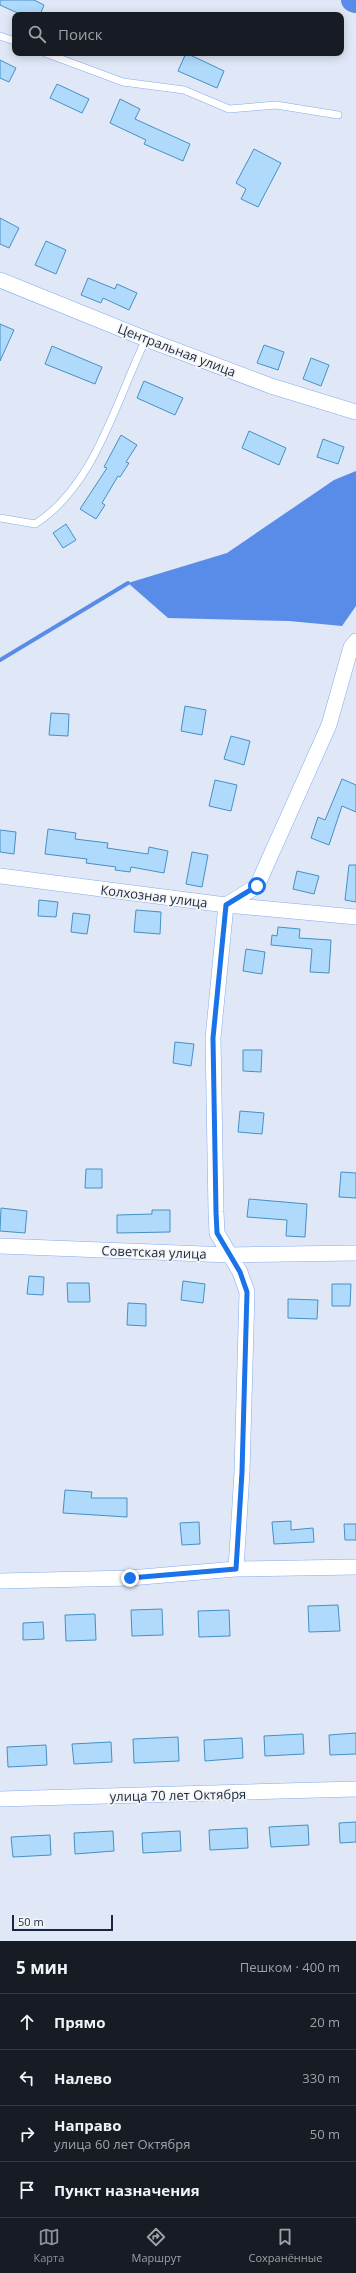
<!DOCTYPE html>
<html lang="ru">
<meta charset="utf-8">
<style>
:root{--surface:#171b24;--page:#20242c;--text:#f1f3f6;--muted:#9ea1a6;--line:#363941;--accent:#8c9099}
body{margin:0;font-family:"Open Sans",sans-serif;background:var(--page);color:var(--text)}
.scale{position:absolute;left:12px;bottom:10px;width:101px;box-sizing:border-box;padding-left:4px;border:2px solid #182741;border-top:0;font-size:11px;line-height:14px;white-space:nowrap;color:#182741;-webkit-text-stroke:3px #f5f5f5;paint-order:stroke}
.stop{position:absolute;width:12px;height:12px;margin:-9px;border:3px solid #1a73e8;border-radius:50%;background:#fff}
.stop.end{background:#1a73e8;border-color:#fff;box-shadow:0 1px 4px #0008}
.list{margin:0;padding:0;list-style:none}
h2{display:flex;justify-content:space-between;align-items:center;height:52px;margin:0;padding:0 16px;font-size:17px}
h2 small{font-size:13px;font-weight:400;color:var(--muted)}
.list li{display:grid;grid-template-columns:26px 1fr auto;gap:12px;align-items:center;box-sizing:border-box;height:56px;padding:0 16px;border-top:1px solid var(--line)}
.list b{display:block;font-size:15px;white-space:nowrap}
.list p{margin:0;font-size:13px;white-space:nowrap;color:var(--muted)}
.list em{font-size:13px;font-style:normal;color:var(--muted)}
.icon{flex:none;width:22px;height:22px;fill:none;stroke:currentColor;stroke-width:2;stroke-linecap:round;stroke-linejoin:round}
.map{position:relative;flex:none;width:356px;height:1941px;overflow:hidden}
.search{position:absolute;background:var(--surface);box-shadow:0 2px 10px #0003;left:12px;right:12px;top:12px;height:44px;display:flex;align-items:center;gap:10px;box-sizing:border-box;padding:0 14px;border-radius:8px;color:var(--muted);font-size:15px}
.sheet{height:276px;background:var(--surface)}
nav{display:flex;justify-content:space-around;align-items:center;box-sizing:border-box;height:56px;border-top:1px solid var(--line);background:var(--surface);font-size:11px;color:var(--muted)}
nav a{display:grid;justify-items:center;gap:2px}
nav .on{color:var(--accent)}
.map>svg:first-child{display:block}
.water{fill:#598be8}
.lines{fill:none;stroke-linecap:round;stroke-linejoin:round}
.stream{stroke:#598be8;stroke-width:4}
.river{stroke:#598be8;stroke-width:24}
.building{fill:#afdafb;stroke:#4690c4}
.lane-casing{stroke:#85abee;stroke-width:8}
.street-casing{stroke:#85abee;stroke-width:16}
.lane{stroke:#fff;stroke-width:7}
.street{stroke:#fff;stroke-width:15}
.route{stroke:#1a73e8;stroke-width:5}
.labels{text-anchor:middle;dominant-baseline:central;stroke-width:3.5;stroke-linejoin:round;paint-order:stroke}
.street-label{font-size:13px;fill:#182741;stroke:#f5f5f5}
</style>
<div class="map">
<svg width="356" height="1941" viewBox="0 0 356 1941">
<rect width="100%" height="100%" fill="#e0e8f7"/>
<path class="water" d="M356,471V606L342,626L289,621L168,618L128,583L227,553L334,480Z"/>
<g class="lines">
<path class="stream" d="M0,660L128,583"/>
<path class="river" d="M353,0L356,1"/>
</g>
<path class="building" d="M0,0H34L44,5L40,15H22L0,5Z
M186,53L224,71L217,88L178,71Z
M0,60L16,68L9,82L0,78Z
M57,84L89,99L82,113L50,98Z
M120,99L140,109L135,119L190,144L183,161L144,144L146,140L110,123Z
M254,149L281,163L258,207L241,199L246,189L236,183Z
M0,218L19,228L9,248L0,244Z
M46,241L66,250L56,274L35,265Z
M88,278L115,289L117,284L137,293L129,310L103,298L101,303L81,295Z
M0,324L14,330L0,361Z
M264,345L284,352L278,370L257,363Z
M52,346L102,367L95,384L45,364Z
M311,358L329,365L321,386L303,379Z
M144,381L183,398L175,415L137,398Z
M249,431L286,448L279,465L242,448Z
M121,435L137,445L126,462L129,463L120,477L118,476L102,503L105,505L96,519L80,509L107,468L104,467Z
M323,439L344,447L338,464L317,457Z
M66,524L76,540L63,548L53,533Z
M185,706L206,710L202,735L181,731Z
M51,713L69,714L68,736L49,735Z
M231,736L250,741L244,765L224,759Z
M342,779L356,785V812L342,806L329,845L311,838L318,817L325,820Z
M215,780L237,785L231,811L209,806Z
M48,829L76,833L75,839L108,843L107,848L148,854L149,847L168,851L164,873L131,867L130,872L115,870L116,867L86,863L87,859L45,854Z
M0,830L16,832L14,854L0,852Z
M192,852L208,855L202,887L186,884Z
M349,865H356V902L345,900Z
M297,871L319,876L314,894L293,889Z
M39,900L58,902L56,917L38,916Z
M136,910L161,912L160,934L134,932Z
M73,913L90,915L87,934L71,932Z
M278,927L300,929L299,938L331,940L329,973L310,972L312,949L271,945L272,935L277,936Z
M246,949L265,952L262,974L243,971Z
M175,1042L194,1044L191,1066L173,1063Z
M243,1050H262L261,1072L243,1071Z
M240,1111L264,1113L262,1134L238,1132Z
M86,1169H102V1188H85Z
M341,1172L356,1173V1198L339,1197Z
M249,1199L307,1204L305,1237L286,1236L287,1220L247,1217Z
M1,1208L27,1211L25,1233L0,1231Z
M152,1210H170V1232L117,1233V1215L152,1214Z
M29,1276L44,1277L43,1295L27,1294Z
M183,1281L205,1284L203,1303L181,1300Z
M67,1283H89L90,1302H68Z
M332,1284H351L350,1306H332Z
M288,1299L318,1300L317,1319L288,1318Z
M128,1303L146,1304V1326L127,1325Z
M65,1490L92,1492L91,1498H127V1517L63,1513Z
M291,1521V1530L313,1528L314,1542L274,1544L272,1522Z
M199,1522L200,1544L182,1545L180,1523Z
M344,1524H356V1540H345Z
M338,1605L340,1631L309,1632L308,1606Z
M162,1609L163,1635L132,1636L131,1610Z
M229,1610L230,1636L199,1637L198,1611Z
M95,1614L96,1640L66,1641L65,1615Z
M43,1622L44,1639L23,1640V1623Z
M356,1733V1754L330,1755L329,1735Z
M303,1734L304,1754L265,1756L264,1736Z
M178,1737L179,1761L134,1763L133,1739Z
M242,1738L243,1758L205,1761L204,1740Z
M111,1742L112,1762L74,1764L72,1744Z
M46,1745L47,1765L8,1767L7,1747Z
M356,1822V1842L340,1843L339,1823Z
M308,1825L309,1845L271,1847L269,1827Z
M247,1828L248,1848L210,1850L209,1830Z
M113,1831L114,1851L75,1854L74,1833Z
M180,1831L181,1851L143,1853L142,1833Z
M50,1835L51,1855L13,1857L11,1837Z"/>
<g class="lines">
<g class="lane-casing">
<path id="lane" d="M0,36L15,41
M45,53L123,82L184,90L229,109L276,105L338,115
M0,518L35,524C95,486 116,401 146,339"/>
</g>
<g class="street-casing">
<path id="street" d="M0,280L146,339L271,386L356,412
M0,876L226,905L356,917
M0,1246L230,1255L356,1253
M236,1569L242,1472L247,1292L240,1272L217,1233L216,1212L213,1038L226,905L257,886L329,725L351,647L356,641
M0,1581L130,1578L236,1569L356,1567
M0,1799L356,1789"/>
</g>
<use href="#lane" class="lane"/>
<use href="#street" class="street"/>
</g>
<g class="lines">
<path class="route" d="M130,1578L236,1569L242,1472L247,1292L240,1272L217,1233L216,1212L213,1038L226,905L257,886"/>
</g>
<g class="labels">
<g class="street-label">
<text transform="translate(177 350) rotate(21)">Центральная улица</text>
<text transform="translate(154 896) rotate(7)">Колхозная улица</text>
<text transform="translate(154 1252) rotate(2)">Советская улица</text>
<text transform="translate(178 1795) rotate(-1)">улица 70 лет Октября</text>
</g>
</g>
</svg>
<div class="scale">50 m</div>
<div class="stop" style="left:257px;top:886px"></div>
<div class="stop end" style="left:130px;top:1578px"></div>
<div class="search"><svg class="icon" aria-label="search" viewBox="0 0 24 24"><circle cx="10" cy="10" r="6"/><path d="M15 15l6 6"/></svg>Поиск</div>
</div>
<section class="sheet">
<h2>5 мин<small>Пешком · 400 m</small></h2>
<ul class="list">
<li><svg class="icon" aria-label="ahead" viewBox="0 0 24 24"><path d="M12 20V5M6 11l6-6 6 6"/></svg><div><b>Прямо</b></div><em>20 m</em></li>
<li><svg class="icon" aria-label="left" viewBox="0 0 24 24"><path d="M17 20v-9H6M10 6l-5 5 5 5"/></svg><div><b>Налево</b></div><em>330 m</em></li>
<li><svg class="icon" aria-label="right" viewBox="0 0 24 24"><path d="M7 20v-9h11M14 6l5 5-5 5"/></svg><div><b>Направо</b><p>улица 60 лет Октября</p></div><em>50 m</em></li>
<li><svg class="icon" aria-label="arrive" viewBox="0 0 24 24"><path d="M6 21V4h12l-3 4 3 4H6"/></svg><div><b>Пункт назначения</b></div></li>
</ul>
</section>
<nav>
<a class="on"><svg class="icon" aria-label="map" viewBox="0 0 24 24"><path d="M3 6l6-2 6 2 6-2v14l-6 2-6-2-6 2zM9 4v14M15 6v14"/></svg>Карта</a>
<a><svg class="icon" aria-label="directions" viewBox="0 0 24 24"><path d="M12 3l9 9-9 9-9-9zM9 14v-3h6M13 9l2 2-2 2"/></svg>Маршрут</a>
<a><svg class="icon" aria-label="saved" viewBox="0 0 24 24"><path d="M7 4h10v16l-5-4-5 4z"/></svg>Сохранённые</a>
</nav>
